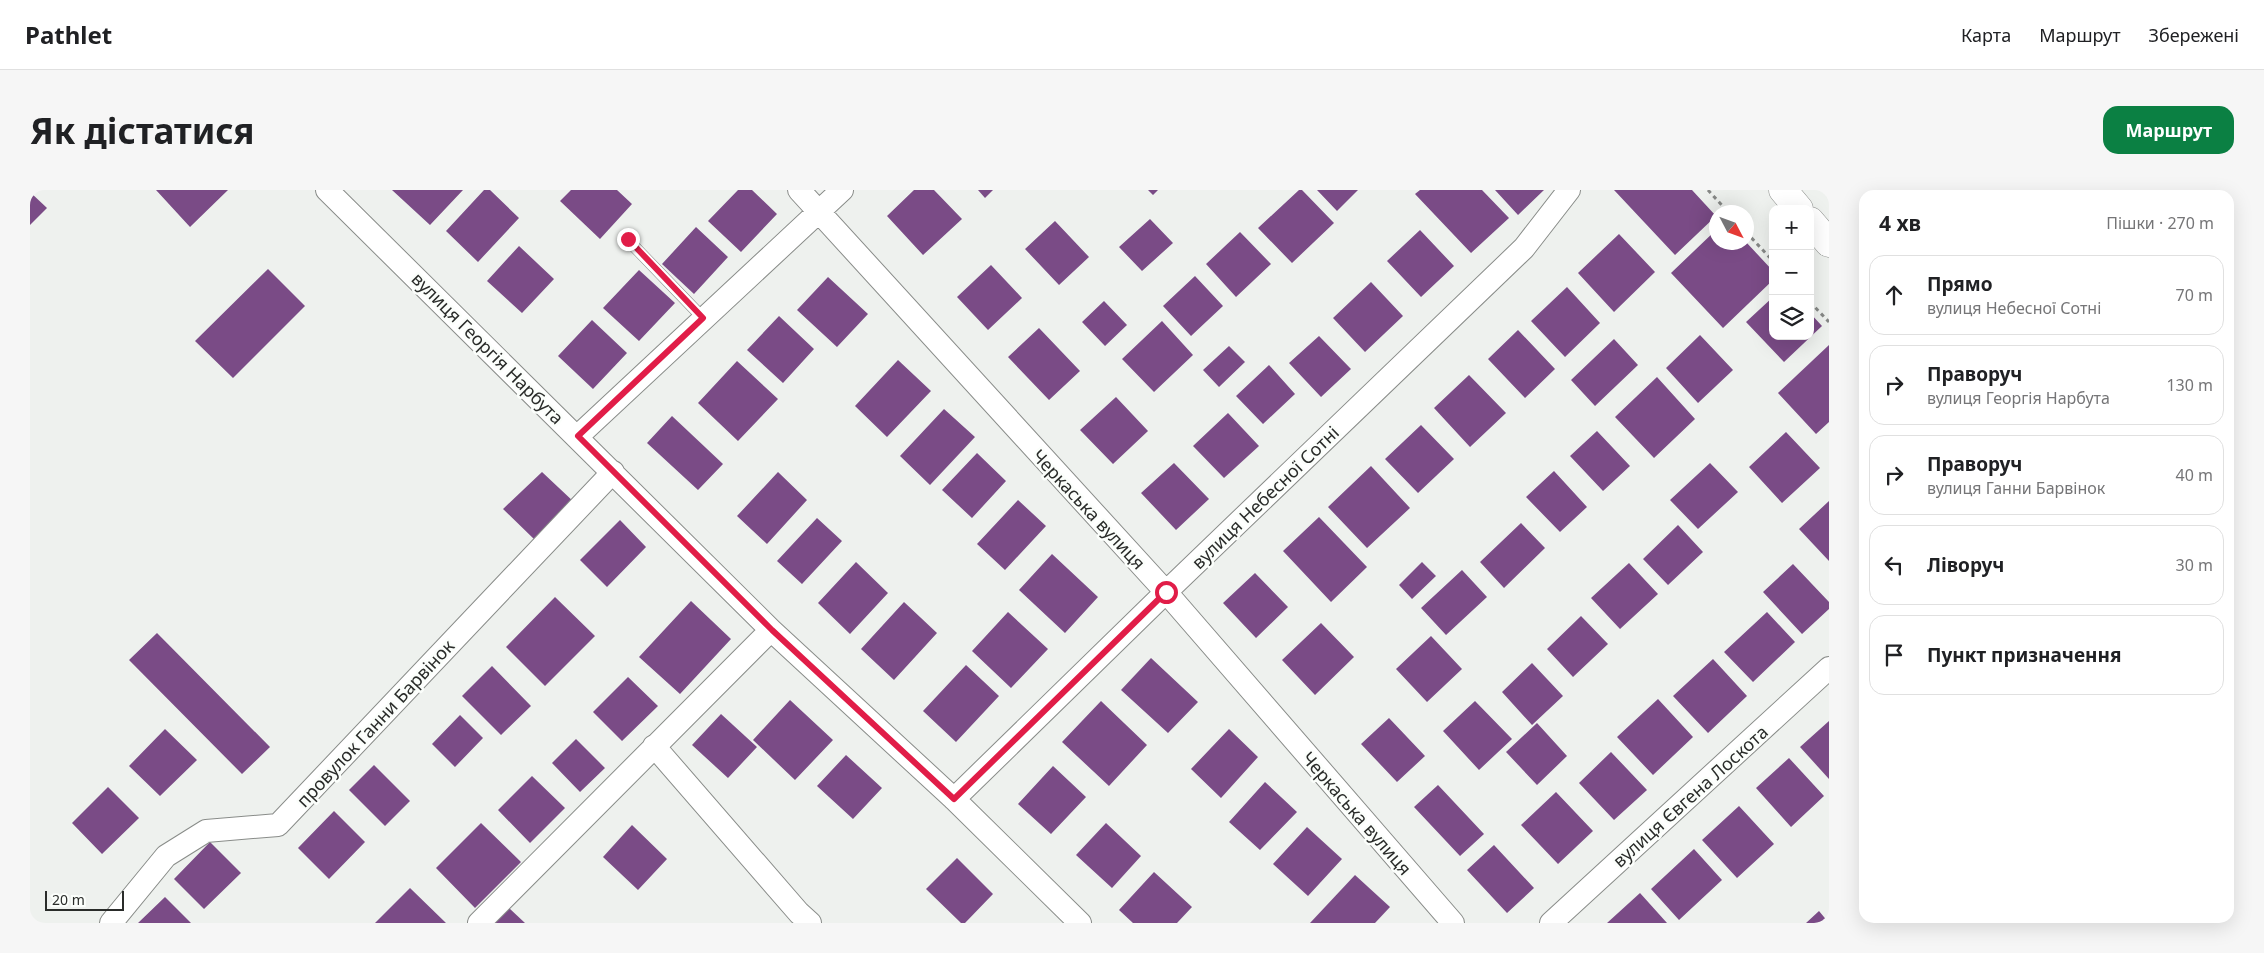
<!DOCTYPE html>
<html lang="uk">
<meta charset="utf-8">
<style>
:root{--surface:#fff;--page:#f6f6f6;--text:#202124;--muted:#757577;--line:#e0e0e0;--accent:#0b8043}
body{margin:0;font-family:"Noto Sans",sans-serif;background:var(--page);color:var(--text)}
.controls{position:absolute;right:15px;top:15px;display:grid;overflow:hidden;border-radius:10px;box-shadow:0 5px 20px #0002}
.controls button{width:45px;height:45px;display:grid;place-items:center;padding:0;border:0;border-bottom:1px solid var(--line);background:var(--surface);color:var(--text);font:25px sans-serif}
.compass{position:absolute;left:1679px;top:15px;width:45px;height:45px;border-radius:50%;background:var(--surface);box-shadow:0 5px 20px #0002;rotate:131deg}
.scale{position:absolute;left:15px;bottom:12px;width:79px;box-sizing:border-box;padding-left:5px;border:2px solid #2a2c2a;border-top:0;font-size:14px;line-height:18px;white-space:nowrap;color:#2a2c2a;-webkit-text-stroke:4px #fbfefb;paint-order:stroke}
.stop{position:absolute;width:15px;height:15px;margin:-11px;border:4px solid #e11d48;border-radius:50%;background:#fff}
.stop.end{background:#e11d48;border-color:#fff;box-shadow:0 1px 5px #0008}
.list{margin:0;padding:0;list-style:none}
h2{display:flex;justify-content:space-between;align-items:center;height:65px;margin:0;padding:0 20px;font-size:21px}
h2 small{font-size:16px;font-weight:400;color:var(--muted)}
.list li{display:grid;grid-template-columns:32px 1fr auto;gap:15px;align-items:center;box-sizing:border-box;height:80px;margin:0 10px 10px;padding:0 10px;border:1px solid var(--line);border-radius:15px}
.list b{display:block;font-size:19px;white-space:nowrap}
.list p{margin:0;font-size:16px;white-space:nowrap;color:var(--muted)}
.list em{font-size:16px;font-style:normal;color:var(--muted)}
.icon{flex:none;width:28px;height:28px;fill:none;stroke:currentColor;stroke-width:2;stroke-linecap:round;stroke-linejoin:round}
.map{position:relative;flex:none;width:1799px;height:733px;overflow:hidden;border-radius:15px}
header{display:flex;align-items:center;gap:30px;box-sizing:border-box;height:70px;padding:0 25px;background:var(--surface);border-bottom:1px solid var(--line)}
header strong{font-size:24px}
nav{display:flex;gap:28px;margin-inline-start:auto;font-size:18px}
.intro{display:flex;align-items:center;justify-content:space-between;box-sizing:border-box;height:120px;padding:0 30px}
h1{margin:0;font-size:35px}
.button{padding:12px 22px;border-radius:15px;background:var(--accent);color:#fff;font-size:18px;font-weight:700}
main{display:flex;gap:30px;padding:0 30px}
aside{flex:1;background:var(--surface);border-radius:15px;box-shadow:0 5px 20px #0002}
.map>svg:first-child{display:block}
.building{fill:#7a4b86}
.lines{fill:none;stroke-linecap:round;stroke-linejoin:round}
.lane-casing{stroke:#898c89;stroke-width:12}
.street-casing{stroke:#898c89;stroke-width:24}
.secondary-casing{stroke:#898c89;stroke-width:29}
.path{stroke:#868886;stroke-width:3;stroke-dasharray:4 4;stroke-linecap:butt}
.lane{stroke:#fff;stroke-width:11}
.street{stroke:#fff;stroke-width:22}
.secondary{stroke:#fff;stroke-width:28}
.route{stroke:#e11d48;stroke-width:6}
.labels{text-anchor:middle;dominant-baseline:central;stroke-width:5;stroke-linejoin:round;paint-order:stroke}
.street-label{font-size:18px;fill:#2a2c2a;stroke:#fbfefb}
</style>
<header>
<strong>Pathlet</strong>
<nav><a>Карта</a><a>Маршрут</a><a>Збережені</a></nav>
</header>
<div class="intro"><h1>Як дістатися</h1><a class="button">Маршрут</a></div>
<main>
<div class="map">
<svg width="1799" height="733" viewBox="0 0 1799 733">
<rect width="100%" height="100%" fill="#eef1ee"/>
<path class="building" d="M126,0H198L160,37Z
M362,0H433L400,35Z
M454,0H460L489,28L448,72L416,41Z
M541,0H587L602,14L570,49L530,11Z
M708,0H722L747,24L711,62L678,31Z
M884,0H904L932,29L893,65L857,26Z
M948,0H963L955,8Z
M1118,0H1128L1123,5Z
M1269,0H1272L1304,33L1262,73L1228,38Z
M1287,0H1328L1307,21Z
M1390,0H1452L1479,28L1441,63L1385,4Z
M1465,0H1514L1488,25Z
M1584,0H1662L1686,26L1645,65Z
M0,2L17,18L0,35Z
M1120,29L1143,53L1112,81L1089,57Z
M1025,31L1059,67L1029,95L995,59Z
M666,37L698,67L664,104L632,74Z
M1390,40L1424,76L1391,107L1357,71Z
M1686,40V52H1716L1743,81V90L1693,138L1641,83Z
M1210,42L1241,74L1206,107L1176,74Z
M1589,44L1625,82L1584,122L1548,83Z
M489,56L524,89L492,123L457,91Z
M961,75L992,108L958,140L927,107Z
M238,79L275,116L203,188L165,151Z
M609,80L645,113L609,151L573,118Z
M1165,86L1193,116L1161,146L1133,116Z
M798,87L838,124L807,157L767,120Z
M1341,92L1373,126L1335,162L1303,128Z
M1537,97L1570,133L1535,167L1501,131Z
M1743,107V146H1780V123L1792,136L1754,172L1716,132Z
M1074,111L1097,135L1075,156L1052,132Z
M749,126L784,159L753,193L717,160Z
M562,130L597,163L563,199L528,166Z
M1132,131L1163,165L1124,202L1092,169Z
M1009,138L1050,181L1019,210L978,167Z
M1488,140L1525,179L1495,208L1458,169Z
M1670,145L1703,180L1668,213L1636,178Z
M1289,146L1321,179L1291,207L1259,173Z
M1584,149L1608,175L1565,216L1541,190Z
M1799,155V232L1786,244L1748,203Z
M1199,156L1215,172L1189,197L1173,180Z
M868,170L901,201L857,247L825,216Z
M707,171L748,209L708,251L668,213Z
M1239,175L1265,204L1233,234L1206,206Z
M1439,185L1476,223L1440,257L1404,218Z
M1627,187L1665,229L1624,268L1585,227Z
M1086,207L1118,241L1083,274L1050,240Z
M914,219L945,247L900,295L870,266Z
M1198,223L1229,256L1194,288L1163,256Z
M642,226L693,274L668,300L617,253Z
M1391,235L1424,269L1388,303L1355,269Z
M1567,241L1600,276L1573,301L1540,266Z
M1756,242L1790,278L1752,313L1719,277Z
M947,263L976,291L942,328L912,300Z
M1144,273L1179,309L1146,340L1111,303Z
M1680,273L1708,302L1668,339L1640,310Z
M1341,276L1380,318L1337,358L1298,317Z
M1524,281L1557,317L1530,342L1496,307Z
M512,282L545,313L506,351L473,319Z
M748,282L777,310L737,354L707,326Z
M988,310L1016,336L975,380L947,354Z
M1799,311V371L1769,339Z
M1289,327L1337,377L1301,412L1253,361Z
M787,328L812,351L772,394L747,371Z
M590,330L616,357L577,397L550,370Z
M1491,333L1515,358L1474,398L1450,372Z
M1648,335L1673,362L1638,395L1613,369Z
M1022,364L1068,407L1035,443L989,400Z
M826,372L858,403L820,444L788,413Z
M1392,372L1406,386L1382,409L1369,395Z
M1599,373L1628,404L1590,439L1561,408Z
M1763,374L1799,412V419L1772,444L1733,402Z
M1432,380L1457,407L1416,445L1391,418Z
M1225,383L1258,417L1226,448L1193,413Z
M525,407L565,446L515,496L476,457Z
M661,411L701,449L650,504L609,467Z
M874,412L907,443L864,490L831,459Z
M978,422L1018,459L981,498L942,461Z
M1737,422L1765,452L1723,492L1694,462Z
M1551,426L1578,454L1543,487L1517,459Z
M1291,433L1324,467L1285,505L1252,470Z
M127,443L240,557L212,584L99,470Z
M1401,446L1432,479L1397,512L1366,479Z
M1121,468L1168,512L1138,543L1091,500Z
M1683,469L1717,506L1678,543L1643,506Z
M1502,473L1533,506L1502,535L1472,502Z
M936,475L969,506L926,552L893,521Z
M462,476L501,516L471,545L432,506Z
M598,487L628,516L592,551L563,522Z
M1628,509L1663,547L1623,585L1587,547Z
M760,510L803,550L765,590L723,550Z
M1071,511L1117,555L1079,596L1032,552Z
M1445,511L1482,549L1449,580L1413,541Z
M691,524L727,557L698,588L662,555Z
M430,525L453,548L425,577L402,554Z
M1359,528L1395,566L1367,592L1331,554Z
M1799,531V589L1770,557Z
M1507,533L1537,566L1507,595L1476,562Z
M135,539L167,570L130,606L99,576Z
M1199,539L1228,567L1191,608L1161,579Z
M546,549L575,578L550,602L522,573Z
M1581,562L1617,600L1584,630L1549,593Z
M816,565L852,598L823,629L787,596Z
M1759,568L1794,606L1761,637L1726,598Z
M344,575L380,611L355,636L319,600Z
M1023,576L1056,607L1021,644L988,614Z
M502,586L535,618L500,653L468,620Z
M1235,592L1267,622L1230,660L1199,632Z
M1408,595L1454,644L1430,666L1384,617Z
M78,597L109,628L72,664L42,633Z
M1526,602L1563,641L1528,674L1491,635Z
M1709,616L1744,654L1707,688L1672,650Z
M304,621L335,652L299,689L268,658Z
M451,633L491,672L445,718L406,678Z
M1076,633L1111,666L1082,698L1046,665Z
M602,635L637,669L608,700L573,667Z
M1277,637L1312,669L1278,706L1243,674Z
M180,652L211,683L174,719L144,689Z
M1464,655L1504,698L1477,723L1437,680Z
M1664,659L1692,690L1649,730L1621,699Z
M927,668L963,704L935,733H931L896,699Z
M1124,682L1162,717L1147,733H1103L1089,720Z
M1325,685L1360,717L1345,733H1280Z
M380,698L416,733H345Z
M1610,703L1637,733H1577Z
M135,707L161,733H108Z
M479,718L495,733H465Z
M1789,721L1799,733H1776Z"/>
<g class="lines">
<g class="lane-casing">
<path id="lane" d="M597,49L673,128"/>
</g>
<g class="street-casing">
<path id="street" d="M297,0L741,440L924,609L1050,733
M769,0L1136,402L1423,733
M548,246L812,0
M624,556L769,723L780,733
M924,609L1136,402L1494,58L1539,0
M81,733L136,666L176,641L248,635L583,282
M449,733L741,440
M1521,733L1799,478"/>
</g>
<g class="secondary-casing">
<path id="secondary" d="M1753,0L1769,19
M1780,31L1799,53"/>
</g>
<path class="path" d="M1678,0L1698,22
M1716,42L1743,71
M1780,112L1799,132"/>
<use href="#lane" class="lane"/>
<use href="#street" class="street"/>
<use href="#secondary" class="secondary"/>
</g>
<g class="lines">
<path class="route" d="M598,49L673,128L548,246L742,440L924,609L1136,402"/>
</g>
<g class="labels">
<g class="street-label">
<text transform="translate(458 158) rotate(45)">вулиця Георгія Нарбута</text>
<text transform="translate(1235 307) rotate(-44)">вулиця Небесної Сотні</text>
<text transform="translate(1059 319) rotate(47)">Черкаська вулиця</text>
<text transform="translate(345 533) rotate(-47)">провулок Ганни Барвінок</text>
<text transform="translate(1660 606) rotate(-42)">вулиця Євгена Лоскота</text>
<text transform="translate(1327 623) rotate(49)">Черкаська вулиця</text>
</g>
</g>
</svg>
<div class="controls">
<button>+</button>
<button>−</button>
<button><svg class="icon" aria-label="layers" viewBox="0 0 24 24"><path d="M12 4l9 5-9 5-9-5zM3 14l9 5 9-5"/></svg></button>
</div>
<svg class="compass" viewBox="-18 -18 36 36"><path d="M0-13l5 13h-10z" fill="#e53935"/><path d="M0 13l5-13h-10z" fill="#757577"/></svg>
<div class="scale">20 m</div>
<div class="stop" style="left:1136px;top:402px"></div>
<div class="stop end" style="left:598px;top:49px"></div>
</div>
<aside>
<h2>4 хв<small>Пішки · 270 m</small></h2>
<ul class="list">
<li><svg class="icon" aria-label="ahead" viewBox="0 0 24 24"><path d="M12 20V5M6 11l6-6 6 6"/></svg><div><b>Прямо</b><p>вулиця Небесної Сотні</p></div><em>70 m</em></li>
<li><svg class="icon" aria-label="right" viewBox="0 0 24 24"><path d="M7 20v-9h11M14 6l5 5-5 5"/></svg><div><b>Праворуч</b><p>вулиця Георгія Нарбута</p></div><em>130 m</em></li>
<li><svg class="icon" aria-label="right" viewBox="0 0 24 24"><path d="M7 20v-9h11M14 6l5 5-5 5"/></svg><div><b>Праворуч</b><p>вулиця Ганни Барвінок</p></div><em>40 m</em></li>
<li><svg class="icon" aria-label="left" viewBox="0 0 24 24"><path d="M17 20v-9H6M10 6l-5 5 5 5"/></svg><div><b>Ліворуч</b></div><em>30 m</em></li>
<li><svg class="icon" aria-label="arrive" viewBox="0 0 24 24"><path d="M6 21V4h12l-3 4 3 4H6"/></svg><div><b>Пункт призначення</b></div></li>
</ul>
</aside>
</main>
